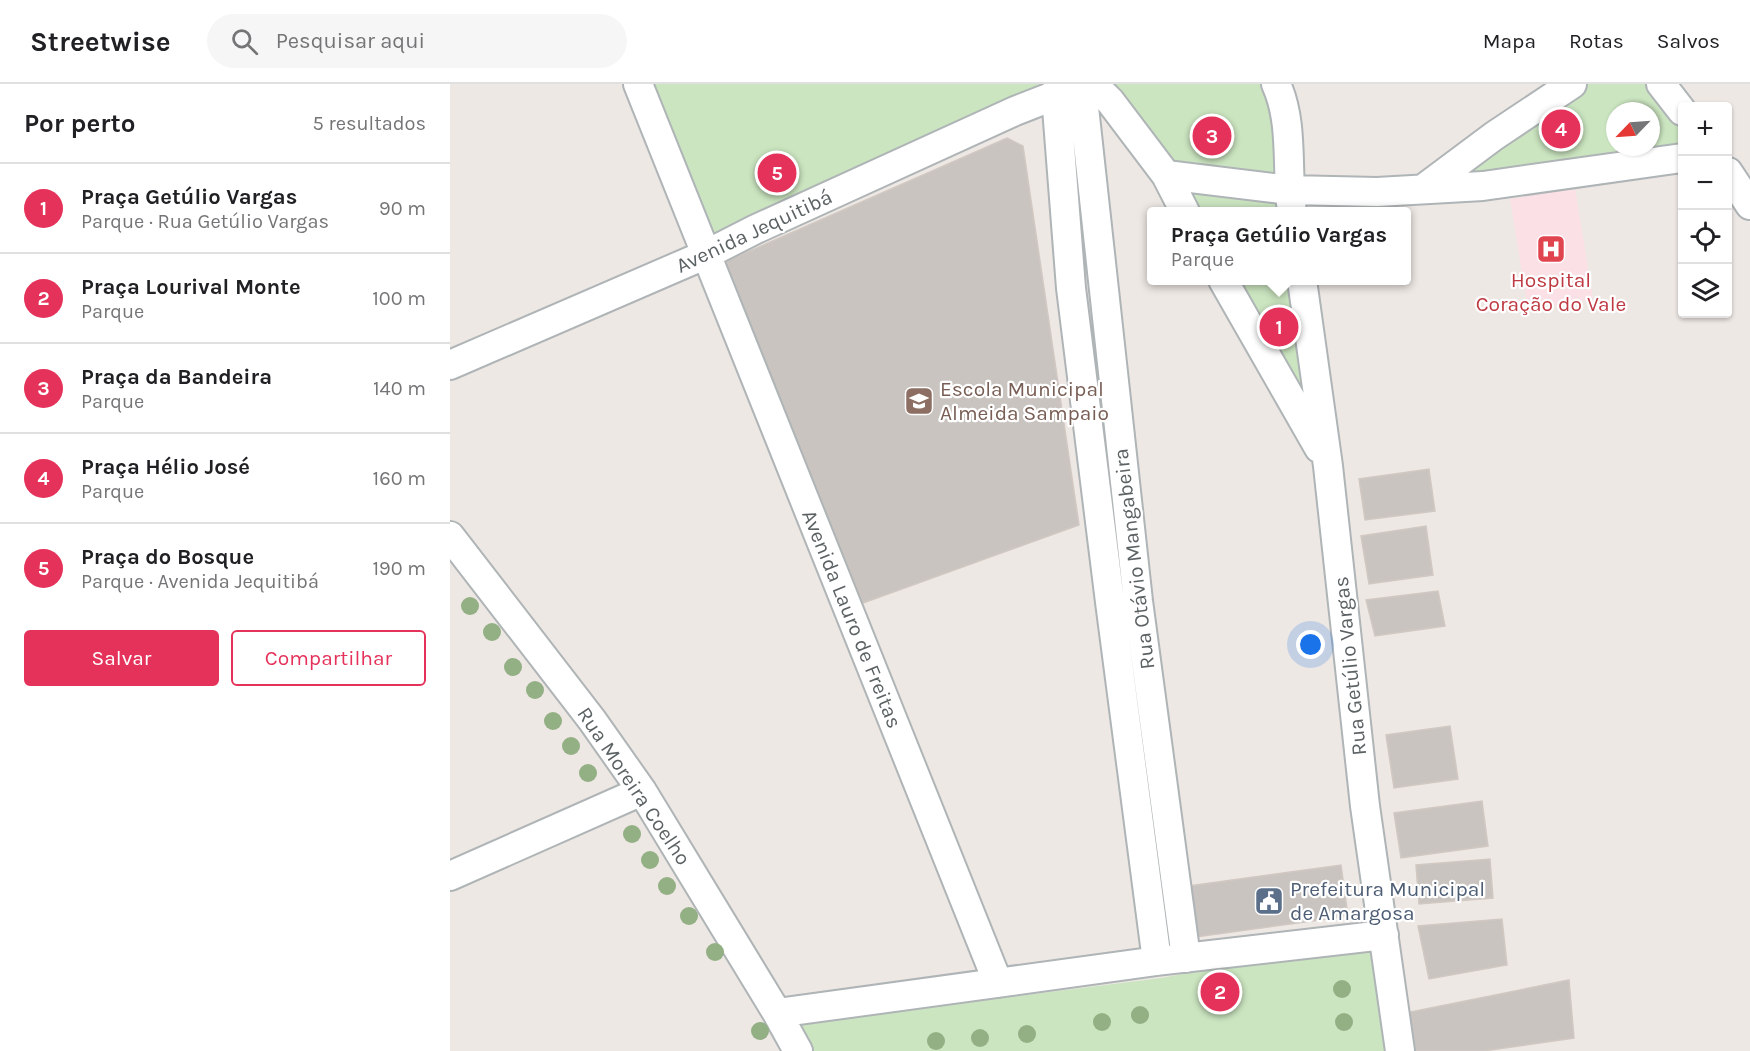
<!DOCTYPE html>
<html lang="pt">
<meta charset="utf-8">
<style>
:root{--surface:#fff;--page:#f6f6f6;--text:#202124;--muted:#757577;--line:#e0e0e0;--accent:#e5325a}
body{margin:0;font-family:Karla,sans-serif;background:var(--page);color:var(--text)}
.controls{position:absolute;right:18px;top:18px;display:grid;overflow:hidden;border-radius:6px;box-shadow:0 2px 4px #0004}
.controls button{width:54px;height:54px;display:grid;place-items:center;padding:0;border:0;border-bottom:2px solid var(--line);background:var(--surface);color:var(--text);font:30px sans-serif}
.compass{position:absolute;left:1156px;top:18px;width:54px;height:54px;border-radius:50%;background:var(--surface);box-shadow:0 2px 4px #0004;rotate:245deg}
.you{position:absolute;left:861px;top:561px;width:21px;height:21px;margin:-15px;border:4px solid #fff;border-radius:50%;background:#1a73e8;box-shadow:0 0 0 9px #1a73e833}
.badge{display:grid;place-items:center;width:39px;height:39px;border-radius:50%;background:var(--accent);color:#fff;font-size:20px;font-weight:700}
.pin{position:absolute;translate:-50% -50%;border:3px solid #fff;box-shadow:0 2px 6px #0006}
.popup{position:absolute;left:697px;top:123px;width:264px;height:78px;box-sizing:border-box;display:grid;place-content:center;border-radius:6px;background:var(--surface);filter:drop-shadow(0 2px 4px #0005);font-size:20px;white-space:nowrap;color:var(--muted)}
.popup b{font-size:22px;color:var(--text)}
.popup::after{content:'';position:absolute;left:50%;top:100%;margin-left:-12px;border:12px solid transparent;border-top-color:var(--surface)}
.list{margin:0;padding:0;list-style:none}
h2{display:flex;justify-content:space-between;align-items:center;height:78px;margin:0;padding:0 24px;font-size:26px}
h2 small{font-size:20px;font-weight:400;color:var(--muted)}
.list li{display:grid;grid-template-columns:39px 1fr auto;gap:18px;align-items:center;box-sizing:border-box;height:90px;padding:0 24px;border-top:2px solid var(--line)}
.list b{display:block;font-size:22px;white-space:nowrap}
.list p{margin:0;font-size:20px;white-space:nowrap;color:var(--muted)}
.list em{font-size:20px;font-style:normal;color:var(--muted)}
.actions{display:flex;gap:12px;padding:18px 24px}
.actions a{flex:1;padding:14px 0;border:2px solid var(--accent);border-radius:6px;text-align:center;font-size:21px;color:var(--accent)}
.actions .main{background:var(--accent);color:#fff}
.icon{flex:none;width:33px;height:33px;fill:none;stroke:currentColor;stroke-width:2;stroke-linecap:round;stroke-linejoin:round}
.map{position:relative;flex:none;width:1300px;height:967px;overflow:hidden}
header{display:flex;align-items:center;gap:36px;box-sizing:border-box;height:84px;padding:0 30px;background:var(--surface);border-bottom:2px solid var(--line)}
header strong{font-size:28px}
nav{display:flex;gap:33px;margin-inline-start:auto;font-size:21px}
.search{width:420px;height:54px;background:var(--page);display:flex;align-items:center;gap:15px;box-sizing:border-box;padding:0 21px;border-radius:33px;color:var(--muted);font-size:22px}
main{display:flex}
aside{flex:1;background:var(--surface)}
.map>svg:first-child{display:block}
.medical{fill:#fbe0e5}
.green{fill:#cbe5c0;fill-rule:evenodd}
.building{fill:#c9c4c0;stroke:#d2c8c2;stroke-width:1.5}
.lines{fill:none;stroke-linecap:round;stroke-linejoin:round}
.minor-casing{stroke:#afb4b6;stroke-width:32}
.minor{stroke:#fff;stroke-width:28}
.tree{fill:#93af84}
.labels{text-anchor:middle;dominant-baseline:central;stroke-width:4.5;stroke-linejoin:round;paint-order:stroke}
.street-label{font-size:21px;fill:#5c6264;stroke:#fff}
.health-label{font-size:21px;fill:#be3a42;stroke:#fff}
.education-label{font-size:21px;fill:#785e54;stroke:#fff;text-anchor:start}
.service-label{font-size:21px;fill:#4e5e75;stroke:#fff;text-anchor:start}
</style>
<header>
<strong>Streetwise</strong>
<div class="search"><svg class="icon" aria-label="search" viewBox="0 0 24 24"><circle cx="10" cy="10" r="6"/><path d="M15 15l6 6"/></svg>Pesquisar aqui</div>
<nav><a>Mapa</a><a>Rotas</a><a>Salvos</a></nav>
</header>
<main>
<aside>
<h2>Por perto<small>5 resultados</small></h2>
<ul class="list">
<li><span class="badge">1</span><div><b>Praça Getúlio Vargas</b><p>Parque · Rua Getúlio Vargas</p></div><em>90 m</em></li>
<li><span class="badge">2</span><div><b>Praça Lourival Monte</b><p>Parque</p></div><em>100 m</em></li>
<li><span class="badge">3</span><div><b>Praça da Bandeira</b><p>Parque</p></div><em>140 m</em></li>
<li><span class="badge">4</span><div><b>Praça Hélio José</b><p>Parque</p></div><em>160 m</em></li>
<li><span class="badge">5</span><div><b>Praça do Bosque</b><p>Parque · Avenida Jequitibá</p></div><em>190 m</em></li>
</ul>
<div class="actions"><a class="main">Salvar</a><a>Compartilhar</a></div>
</aside>
<div class="map">
<svg width="1300" height="967" viewBox="0 0 1300 967">
<rect width="100%" height="100%" fill="#eee8e4"/>
<path class="medical" d="M1125,104L1143,215L1078,225L1060,115Z"/>
<path class="green" d="M188,0H823L842,127H736L651,7L257,170Z
M1122,0H1211L1232,27V74L980,99ZM1165,27H1201V63H1165Z
M773,197H851L875,372Z
M932,853L948,967H353L331,930L423,931L489,922L711,894Z"/>
<path class="building" d="M557,54L573,62L629,441L413,519L274,192L277,177Z
M979,385L985,427L915,436L909,395Z
M976,442L983,491L919,500L911,452Z
M988,507L995,542L925,552L916,516Z
M1000,642L1008,695L944,704L936,651Z
M1032,717L1038,762L951,774L944,729Z
M1040,775L1043,814L969,820L966,781Z
M891,781L898,832L746,853L739,802Z
M1052,835L1057,881L979,895L968,842Z
M1119,896L1124,954L1034,967H963L955,929Z"/>
<g class="lines">
<g class="minor-casing">
<path id="minor" d="M188,0L548,899
M608,0L606,11L621,204L660,518L707,877
M826,0C844,39 836,86 842,128
M1211,0L1232,27
M632,5L688,517L736,874
M1278,88L1300,121
M716,91L839,106L927,108L1033,102L1232,74
M973,105L1044,52L1122,0
M773,196L869,364
M852,196L878,382L915,722L950,967
M0,281L257,170L306,145L565,27L606,11L632,5L640,4L650,7L660,17L716,91L735,128
M0,452L142,636L192,707L327,929L348,967
M0,792L192,707
M327,929L707,877L934,851"/>
</g>
<use href="#minor" class="minor"/>
</g>
<g class="tree">
<circle cx="20" cy="522" r="9"/>
<circle cx="42" cy="548" r="9"/>
<circle cx="63" cy="583" r="9"/>
<circle cx="85" cy="606" r="9"/>
<circle cx="103" cy="637" r="9"/>
<circle cx="121" cy="662" r="9"/>
<circle cx="138" cy="689" r="9"/>
<circle cx="182" cy="750" r="9"/>
<circle cx="200" cy="776" r="9"/>
<circle cx="217" cy="802" r="9"/>
<circle cx="239" cy="832" r="9"/>
<circle cx="265" cy="868" r="9"/>
<circle cx="892" cy="905" r="9"/>
<circle cx="690" cy="931" r="9"/>
<circle cx="652" cy="938" r="9"/>
<circle cx="894" cy="938" r="9"/>
<circle cx="310" cy="947" r="9"/>
<circle cx="577" cy="950" r="9"/>
<circle cx="530" cy="954" r="9"/>
<circle cx="486" cy="957" r="9"/>
</g>
<defs>
<g id="hospital-square" transform="scale(1.5)"><rect x="-9" y="-9" width="18" height="18" rx="4" fill="#e0444e" stroke="#fff"/><path d="M-5-5h3v3.5h4V-5h3V5h-3V1.5h-4V5h-3Z" fill="#fff"/></g>
<g id="school-square" transform="scale(1.5)"><rect x="-9" y="-9" width="18" height="18" rx="4" fill="#8d6e63" stroke="#fff"/><path d="M0-5L7-2L0 1L-7-2ZM-4 1L0 2.5L4 1V4Q0 6-4 4Z" fill="#fff"/></g>
<g id="civic-square" transform="scale(1.5)"><rect x="-9" y="-9" width="18" height="18" rx="4" fill="#5c6f8a" stroke="#fff"/><path d="M-.6-6.5H3V-4.5H.6V-3L4-1V1h2V6H-6V1h2V-1L-.6-3ZM-1.2 2.5V6h2.4V2.5Z" fill="#fff"/></g>
</defs>
<g fill-rule="evenodd">
<use href="#hospital-square" x="1101" y="165"/>
<use href="#school-square" x="469" y="317"/>
<use href="#civic-square" x="819" y="817"/>
</g>
<g class="labels">
<g class="street-label">
<text transform="translate(304 147) rotate(-25)">Avenida Jequitibá</text>
<text transform="translate(684 475) rotate(-97)">Rua Otávio Mangabeira</text>
<text transform="translate(402 535) rotate(68)">Avenida Lauro de Freitas</text>
<text transform="translate(900 582) rotate(-96)">Rua Getúlio Vargas</text>
<text transform="translate(184 702) rotate(56)">Rua Moreira Coelho</text>
</g>
<g class="health-label">
<text x="1101" y="196">Hospital<tspan x="1101" dy="24">Coração do Vale</tspan></text>
</g>
<g class="education-label">
<text x="490" y="305">Escola Municipal<tspan x="490" dy="24">Almeida Sampaio</tspan></text>
</g>
<g class="service-label">
<text x="840" y="805">Prefeitura Municipal<tspan x="840" dy="24">de Amargosa</tspan></text>
</g>
</g>
</svg>
<div class="controls">
<button>+</button>
<button>−</button>
<button><svg class="icon" aria-label="locate" viewBox="0 0 24 24"><circle cx="12" cy="12" r="6"/><path d="M12 2v4M12 18v4M2 12h4M18 12h4"/></svg></button>
<button><svg class="icon" aria-label="layers" viewBox="0 0 24 24"><path d="M12 4l9 5-9 5-9-5zM3 14l9 5 9-5"/></svg></button>
</div>
<svg class="compass" viewBox="-18 -18 36 36"><path d="M0-13l5 13h-10z" fill="#e53935"/><path d="M0 13l5-13h-10z" fill="#757577"/></svg>
<div class="you"></div>
<div class="pin badge" style="left:829px;top:243px">1</div>
<div class="popup"><b>Praça Getúlio Vargas</b>Parque</div>
<div class="pin badge" style="left:770px;top:908px">2</div>
<div class="pin badge" style="left:762px;top:52px">3</div>
<div class="pin badge" style="left:1111px;top:45px">4</div>
<div class="pin badge" style="left:327px;top:89px">5</div>
</div>
</main>
